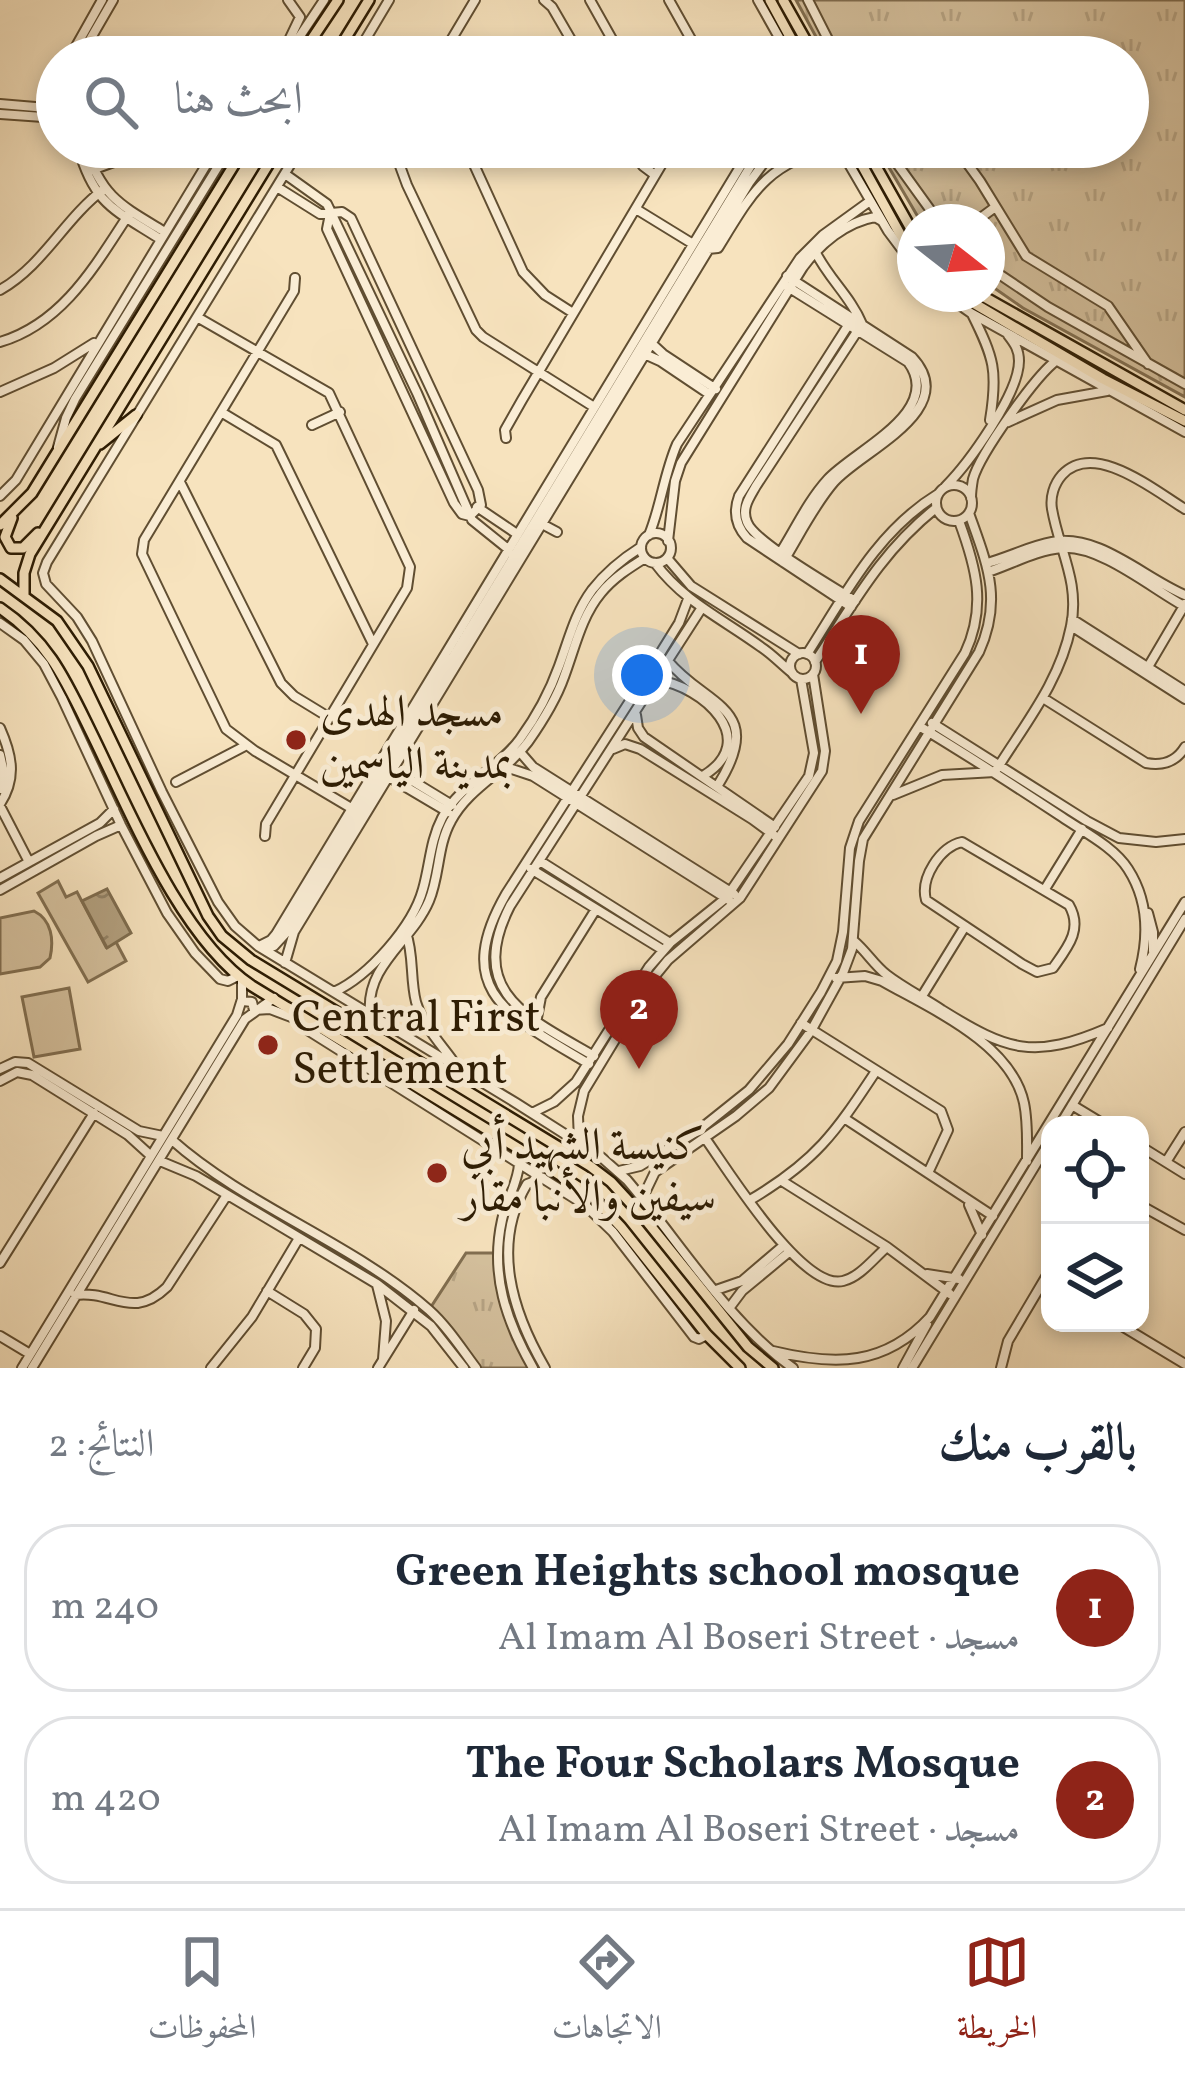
<!DOCTYPE html>
<html lang="ar">
<meta charset="utf-8">
<style>
:root{--surface:#fff;--page:#f6f6f7;--text:#1f2937;--muted:#747a83;--line:#e0e1e3;--accent:#8f2418}
body{margin:0;font-family:Vollkorn,Amiri,serif;background:var(--page);color:var(--text);direction:rtl}
.controls{position:absolute;right:36px;bottom:36px;display:grid;overflow:hidden;border-radius:24px;box-shadow:0 6px 18px #0003}
.controls button{width:108px;height:108px;display:grid;place-items:center;padding:0;border:0;border-bottom:3px solid var(--line);background:var(--surface);color:var(--text);font:60px sans-serif}
.compass{position:absolute;left:897px;top:204px;width:108px;height:108px;border-radius:50%;background:var(--surface);box-shadow:0 6px 18px #0003;rotate:107deg}
.you{position:absolute;left:642px;top:675px;width:42px;height:42px;margin:-30px;border:9px solid #fff;border-radius:50%;background:#1a73e8;box-shadow:0 0 0 18px #1a73e833}
.badge{display:grid;place-items:center;width:78px;height:78px;border-radius:50%;background:var(--accent);color:#fff;font-size:39px;font-weight:700}
.pin{position:absolute;translate:-50% -99px;filter:drop-shadow(0 3px 6px #0008)}
.pin::after{content:'';position:absolute;top:63px;width:42px;height:36px;background:inherit;clip-path:polygon(0 0,100% 0,50% 100%)}
.list{margin:0;padding:0;list-style:none}
h2{display:flex;justify-content:space-between;align-items:center;height:156px;margin:0;padding:0 48px;font-size:51px}
h2 small{font-size:39px;font-weight:400;color:var(--muted)}
.list li{display:grid;grid-template-columns:78px 1fr auto;gap:36px;align-items:center;box-sizing:border-box;height:168px;margin:0 24px 24px;padding:0 24px;border:3px solid var(--line);border-radius:48px}
.list b{display:block;font-size:45px;white-space:nowrap}
.list p{margin:0;font-size:39px;white-space:nowrap;color:var(--muted)}
.list em{font-size:39px;font-style:normal;color:var(--muted)}
.icon{flex:none;width:66px;height:66px;fill:none;stroke:currentColor;stroke-width:2;stroke-linecap:round;stroke-linejoin:round}
.map{position:relative;flex:none;width:1185px;height:1368px;overflow:hidden;direction:ltr}
.search{position:absolute;background:var(--surface);box-shadow:0 6px 18px #0003;left:36px;right:36px;top:36px;height:132px;display:flex;align-items:center;gap:30px;box-sizing:border-box;padding:0 42px;border-radius:66px;color:var(--muted);font-size:45px}
.sheet{height:540px;background:var(--surface)}
nav{display:flex;justify-content:space-around;align-items:center;box-sizing:border-box;height:168px;border-top:3px solid var(--line);background:var(--surface);font-size:33px;color:var(--muted)}
nav a{display:grid;justify-items:center;gap:6px}
nav .on{color:var(--accent)}
.map>svg:first-child{display:block}
.grass{fill:url(#grass-tufts);stroke:#816e50;stroke-width:3}
.pitch{fill:#d5c19e;stroke:#816e50;stroke-width:3}
.water{fill:url(#water-ripples);stroke:#7d6b4d;stroke-width:3}
.lines{fill:none;stroke-linecap:round;stroke-linejoin:round}
.minor-casing{stroke:#604e32;stroke-width:12}
.major-casing{stroke:#2d1c03;stroke-width:14}
.minor{stroke:#faedd5;stroke-width:8}
.major{stroke:#f7e3be;stroke-width:9}
.poi-dot{fill:#8f2418;stroke:#faedd5;stroke-width:4.5}
.labels{text-anchor:middle;dominant-baseline:central;stroke-width:10;stroke-linejoin:round;paint-order:stroke}
.poi-label{font-size:45px;fill:#2d1c03;stroke:#faedd5;text-anchor:start}
</style>
<div class="map">
<svg width="1185" height="1368" viewBox="0 0 1185 1368">
<defs>
<pattern id="grass-tufts" width="24" height="20" patternUnits="userSpaceOnUse" patternTransform="scale(3)"><rect width="24" height="20" fill="#d5c19e"/><path d="M3 7l-1-3M5 7V3M7 7l1-3M15 17l-1-3M17 17v-4M19 17l1-3" fill="none" stroke="#b7a586"/></pattern>
<pattern id="water-ripples" width="26" height="14" patternUnits="userSpaceOnUse" patternTransform="scale(3)"><rect width="26" height="14" fill="#b29f7e"/><path d="M2 4q2-2 4 0t4 0M15 11q2-2 4 0t4 0" fill="none" stroke="#918165"/></pattern>
</defs>
<rect width="100%" height="100%" fill="#f7e3be"/>
<filter id="stains"><feTurbulence type="fractalNoise" baseFrequency=".00167" numOctaves="4"/><feColorMatrix values="0 0 0 0 .2 0 0 0 0 .09 0 0 0 0 .02 0 0 0 .5 -.17"/></filter>
<radialGradient id="worn" r=".72"><stop offset=".6" stop-color="#630" stop-opacity="0"/><stop offset="1" stop-color="#630" stop-opacity=".3"/></radialGradient>
<path class="grass" d="M796,0H1185V397L1023,308L987,283V222H921L877,147H1128V57H827Z
M466,1253H498L500,1288L533,1368H476L429,1310Z"/>
<path class="pitch" d="M58,881L66,897L77,892L106,947L116,942L126,961L88,982L38,893Z
M34,911C52,920 54,940 50,958L40,967L0,974V918Z
M69,988L80,1049L34,1057L22,997Z"/>
<path class="water" d="M107,889L131,933L107,948L82,901Z"/>
<g class="lines">
<g class="minor-casing">
<path id="minor" d="M288,0L300,17L290,38L289,52
M544,0L552,7L581,57
M590,0L622,57
M669,0L701,57
M758,0L790,57
M808,0L837,57
M70,57L102,0
M80,57L113,0
M286,57L324,0
M355,57L389,0
M441,57L475,0
M0,104L47,108
M57,106L47,108L43,117L48,125H57
M0,114L43,117
M78,147C94,204 113,209 160,239
M86,147C101,197 122,206 165,232
M301,147L47,562L43,573L46,584L77,617L92,641L162,792L218,902L235,926L258,946L516,1103L601,1157L627,1180C679,1241 727,1321 793,1368
M393,147L407,185L476,330L483,337L594,407
M466,147L523,272L545,295L573,313
M631,147L643,166L655,175
M839,147L888,231L915,267
M885,147L939,222
M951,147L967,163L980,181L1026,256L1108,306L1148,364
M89,171L122,159L142,147
M285,174L327,204L417,393L472,520L508,549
M277,187L320,214L342,212L351,218L478,490L481,505L470,516L462,514L454,503L327,229L330,214
M636,209L693,244
M975,222L994,208
M708,249L718,248C752,193 766,163 834,147
M815,251C828,278 851,297 862,324L756,486C750,497 741,508 747,522C754,542 834,587 855,601
M987,266L1048,307L1185,384
M295,278L294,291L144,540L142,554L226,729L255,751L351,808
M0,290C44,265 64,219 104,189
M944,294L971,313L1185,432
M972,314C994,358 998,371 990,420
M197,317L329,393L410,567L407,588L266,824L265,836
M849,324L739,496C733,512 736,526 747,538L851,607
M0,342C64,323 96,264 131,211
M650,342L663,354L716,389
M640,352L660,361L709,394
M0,392L54,368L94,343
M221,412L276,445L373,644
M1008,422L1057,400L1107,391
M312,425L340,412
M506,438L505,430L522,400L672,147
M58,447L66,418L75,399L230,147
M180,482L281,683L294,696L330,718
M936 503a18 18 0 1 1 36 0a18 18 0 1 1-36 0Z
M945,487C968,464 1019,394 1019,361C1019,350 1015,344 1008,335
M0,496L16,480L217,147
M971,498C971,492 972,485 973,479C980,454 1036,375 1057,360
M477,507L517,534
M542,524L557,532
M641 548a15 15 0 1 1 30 0a15 15 0 1 1-30 0Z
M649,535C661,506 664,474 677,444L800,258L823,235L870,201
M668,541L675,481L681,463L803,267C820,244 846,222 875,217L882,221
M667,558L691,586L799,654
M777,558C794,532 807,502 828,479C855,450 945,411 908,362L788,287
M783,562C799,536 814,505 834,482C861,451 962,410 912,357L787,276
M655,563C684,602 723,619 761,647C772,654 781,664 791,672
M987,563C1009,557 1030,546 1052,542C1099,533 1144,578 1185,595
M988,572C1012,564 1037,550 1062,548C1100,545 1151,588 1184,606
M1072,619L1185,691
M0,623L24,640L44,664L62,698L121,825L167,913L195,953L220,979L228,981L238,976
M1071,626L1185,699
M790 666a13 13 0 1 1 26 0a13 13 0 1 1-26 0Z
M807,654C845,595 876,532 938,494
M668,661C706,707 767,707 718,785
M815,662C854,603 880,553 936,508
M1148,667L1185,604
M657,680C703,686 762,740 703,776
M1043,698L1146,763C1162,766 1176,762 1185,747
M636,715L638,728L644,737L775,827
M932,723L1087,821L1119,838L1156,842L1185,839
M919,726C967,755 1015,786 1062,817C1084,832 1114,847 1128,869C1148,900 1149,934 1140,969
M0,728C12,755 17,778 0,804
M613,749L625,744L640,749L752,819L775,836
M520,752L533,767L734,894
M0,755L4,773L0,789
M506,767L533,776L729,900
M393,769L452,805
M389,777L448,812
M176,782L245,746
M893,795L942,775L995,772C1024,725 1060,682 1071,626C1080,582 1059,550 1052,509C1050,497 1054,484 1062,475C1094,440 1155,491 1185,509
M0,806L29,862
M962,842L1069,905C1083,929 1068,947 1053,968L1037,972L1022,964L926,900C920,878 940,847 962,842Z
M540,861L670,943
M531,869L663,950
M0,878L100,823L114,809
M1045,889L1082,829
M0,890L96,836L121,825
M1148,913L1153,932V951
M406,933C414,954 410,979 416,1002C422,1024 440,1043 453,1061
M854,941C866,951 874,965 887,975C904,988 924,998 942,1010C1008,1051 1034,1060 1108,1028
M259,946L271,940L276,934L752,147
M265,948L274,946L285,934L762,147
M285,963L294,932L749,183L768,157L781,147
M836,978L865,976L882,981C931,1009 1011,1043 1024,1103C1028,1122 1027,1142 1027,1161
M334,992C369,976 413,926 423,889C430,865 430,841 442,818C460,784 498,769 520,739C536,717 550,691 559,666C569,639 575,613 592,590C606,572 622,559 641,547
M243,1001L252,1002L254,1010L270,1009L291,1017
M919,1001L964,928
M289,1008L293,1017L309,1031L585,1205L613,1232L694,1337L699,1339L707,1335
M370,1012C366,965 412,941 429,901C440,875 437,846 451,821C469,787 506,772 528,742C542,722 556,700 564,677C575,648 581,617 601,593C613,578 629,568 645,558
M536,1023L541,997L596,909
M801,1023L941,1111L948,1130L928,1173
M594,1056C529,1018 466,993 510,906L701,609
M589,1064C513,1018 449,993 506,894L653,665L679,623L688,599
M0,1069L15,1062L28,1063L139,1131L163,1136
M0,1081L17,1072L32,1075L128,1135L150,1155
M1072,1105L1105,1125
M532,1113L554,1102L576,1082L649,967L670,943L726,898L809,776L814,753L801,679
M844,1118L993,1216
M1060,1125L1185,919
M705,1138C728,1170 802,1291 843,1281C860,1277 874,1258 887,1247
M172,1140C246,1206 353,1243 429,1310C447,1326 461,1348 476,1368
M579,1141L578,1116L584,1091L650,982L668,960L740,898L822,771L825,751L813,674
M1140,1146L1185,1174
M160,1161L196,1176L377,1284L431,1326L464,1368
M1166,1162L1185,1132
M519,1164C518,1183 506,1201 502,1220C490,1274 506,1321 533,1368
M619,1171L640,1166L699,1130L749,1090L788,1044L821,992L837,961L843,932L850,848L859,821L965,653C987,606 976,567 959,521
M543,1178L527,1184C491,1245 512,1311 545,1368
M782,1181L887,1247L950,1294
M643,1197L655,1172L736,1116L769,1088L811,1031L843,973L852,949L859,861L863,839L979,652C1003,599 987,564 969,513
M750,1200C816,1161 835,1133 876,1071
M969,1205L982,1235
M1140,1205L1185,1230
M0,1263L94,1113
M927,1274L959,1279
M377,1285L386,1321L383,1359
M716,1290L742,1281L783,1246
M267,1291L304,1314L316,1329L315,1348L303,1368
M75,1295C113,1290 132,1321 167,1287L227,1195
M730,1307L742,1291L789,1252
M1117,1323L1185,1364
M0,1336L30,1354
M773,1351C835,1366 885,1366 930,1317L1185,902
M22,1368L237,1015L242,999V980
M32,1368L245,1019L274,998
M211,1368L252,1317L299,1238
M378,1368L414,1310
M903,1368L927,1324
M912,1368L1050,1141
M1001,1368L1008,1341L1050,1270"/>
</g>
<g class="major-casing">
<path id="major" d="M770,0L801,57
M783,0L815,57
M300,57L338,0
M334,57L369,0
M852,147L900,234L915,255
M865,147L915,236
M958,294L1103,379L1185,421
M979,294L1185,410
M100,444L136,415
M12,518L5,537L11,548H23L38,533
M0,525L32,493L245,147
M0,579L57,621L88,666L208,916L222,936L251,960L590,1166L611,1182L645,1219L748,1347L773,1368
M24,595V573L30,554L279,147
M0,608C49,641 66,681 91,732C129,809 180,938 252,986L534,1158L592,1196L621,1227L707,1335L740,1368"/>
</g>
<use href="#minor" class="minor"/>
<use href="#major" class="major"/>
</g>
<g class="poi-dot">
<circle cx="296" cy="740" r="12"/>
<circle cx="268" cy="1045" r="12"/>
<circle cx="437" cy="1173" r="12"/>
</g>
<g class="labels">
<g class="poi-label">
<text x="320" y="714">مسجد الهدى<tspan x="320" dy="52">بمدينة الياسمين</tspan></text>
<text x="292" y="1019">Central First<tspan x="292" dy="52">Settlement</tspan></text>
<text x="461" y="1147">كنيسة الشهيد أبي<tspan x="461" dy="52">سيفين والأنبا مقار</tspan></text>
</g>
</g>
<rect width="100%" height="100%" filter="url(#stains)"/>
<rect width="100%" height="100%" fill="url(#worn)"/>
</svg>
<div class="controls">
<button><svg class="icon" aria-label="locate" viewBox="0 0 24 24"><circle cx="12" cy="12" r="6"/><path d="M12 2v4M12 18v4M2 12h4M18 12h4"/></svg></button>
<button><svg class="icon" aria-label="layers" viewBox="0 0 24 24"><path d="M12 4l9 5-9 5-9-5zM3 14l9 5 9-5"/></svg></button>
</div>
<svg class="compass" viewBox="-18 -18 36 36"><path d="M0-13l5 13h-10z" fill="#e53935"/><path d="M0 13l5-13h-10z" fill="#747a83"/></svg>
<div class="you"></div>
<div class="pin badge" style="left:861px;top:714px">1</div>
<div class="pin badge" style="left:639px;top:1069px">2</div>
<div class="search"><svg class="icon" aria-label="search" viewBox="0 0 24 24"><circle cx="10" cy="10" r="6"/><path d="M15 15l6 6"/></svg>ابحث هنا</div>
</div>
<section class="sheet">
<h2>بالقرب منك<small>النتائج: 2</small></h2>
<ul class="list">
<li><span class="badge">1</span><div><b>Green Heights school mosque</b><p>مسجد · Al Imam Al Boseri Street</p></div><em>240 m</em></li>
<li><span class="badge">2</span><div><b>The Four Scholars Mosque</b><p>مسجد · Al Imam Al Boseri Street</p></div><em>420 m</em></li>
</ul>
</section>
<nav>
<a class="on"><svg class="icon" aria-label="map" viewBox="0 0 24 24"><path d="M3 6l6-2 6 2 6-2v14l-6 2-6-2-6 2zM9 4v14M15 6v14"/></svg>الخريطة</a>
<a><svg class="icon" aria-label="directions" viewBox="0 0 24 24"><path d="M12 3l9 9-9 9-9-9zM9 14v-3h6M13 9l2 2-2 2"/></svg>الاتجاهات</a>
<a><svg class="icon" aria-label="saved" viewBox="0 0 24 24"><path d="M7 4h10v16l-5-4-5 4z"/></svg>المحفوظات</a>
</nav>
